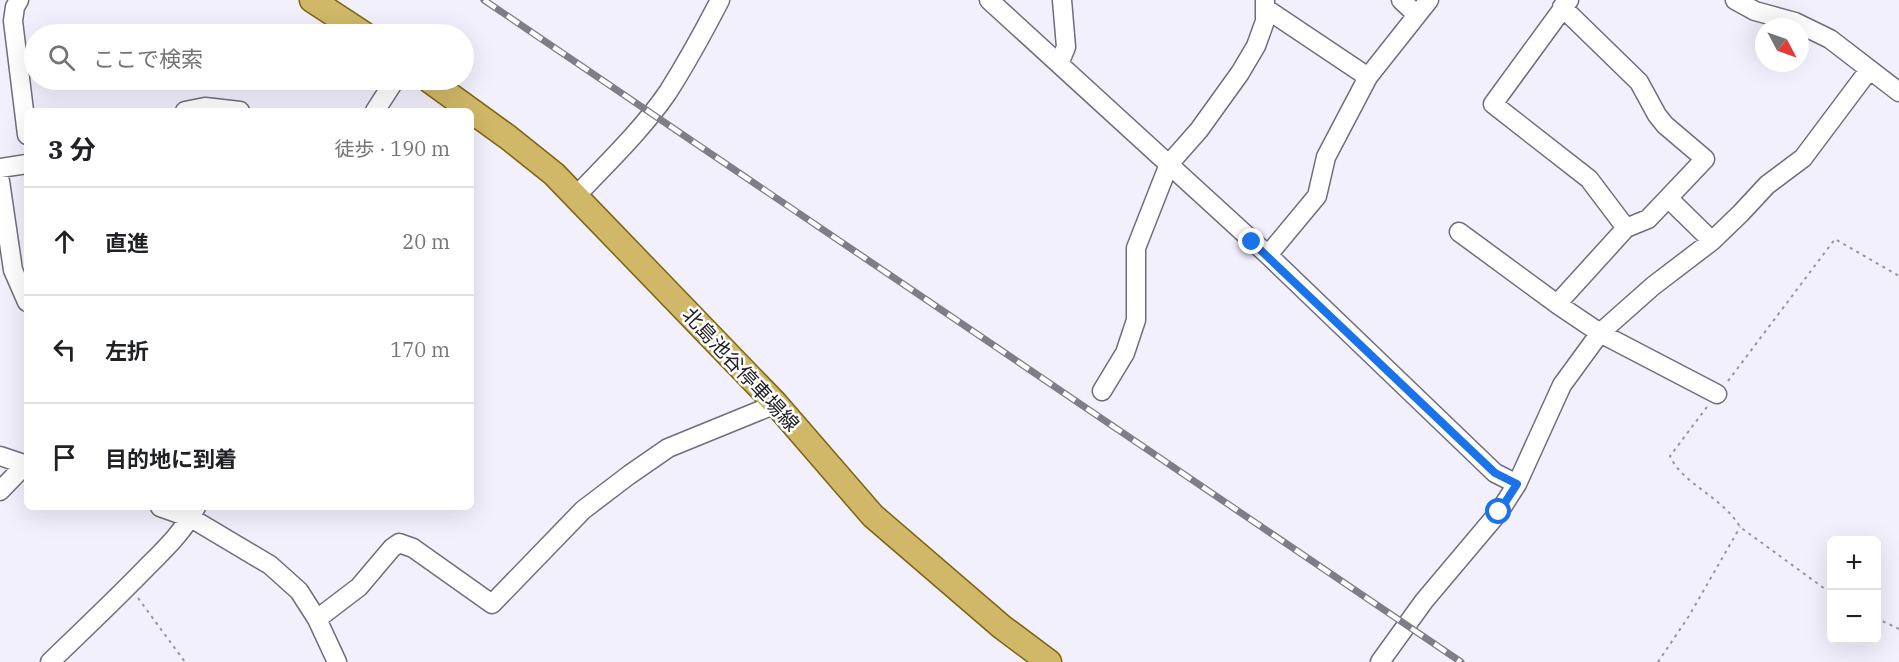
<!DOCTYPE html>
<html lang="ja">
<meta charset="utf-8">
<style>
:root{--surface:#fff;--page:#f2f2f2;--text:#202124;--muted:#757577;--line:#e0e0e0}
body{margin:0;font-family:"IBM Plex Serif","Noto Sans JP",serif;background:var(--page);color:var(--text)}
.controls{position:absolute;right:18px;bottom:18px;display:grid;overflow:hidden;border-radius:9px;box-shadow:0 6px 24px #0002}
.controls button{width:54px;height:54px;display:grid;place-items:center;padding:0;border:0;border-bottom:2px solid var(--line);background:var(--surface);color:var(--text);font:30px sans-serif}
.compass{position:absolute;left:1755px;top:18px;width:54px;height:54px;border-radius:50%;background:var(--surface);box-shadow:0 6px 24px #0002;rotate:131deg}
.stop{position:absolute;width:18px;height:18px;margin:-14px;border:4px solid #1a73e8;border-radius:50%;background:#fff}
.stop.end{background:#1a73e8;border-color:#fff;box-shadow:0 2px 6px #0008}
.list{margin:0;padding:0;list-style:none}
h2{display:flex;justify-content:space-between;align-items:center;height:78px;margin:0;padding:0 24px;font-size:26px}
h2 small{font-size:20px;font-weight:400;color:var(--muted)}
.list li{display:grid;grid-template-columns:39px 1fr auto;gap:18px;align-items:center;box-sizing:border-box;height:108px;padding:0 24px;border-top:2px solid var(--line)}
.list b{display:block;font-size:22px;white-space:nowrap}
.list em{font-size:20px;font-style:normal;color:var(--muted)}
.icon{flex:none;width:33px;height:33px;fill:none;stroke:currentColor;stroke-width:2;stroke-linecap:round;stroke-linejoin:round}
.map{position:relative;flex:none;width:1899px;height:662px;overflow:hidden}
.search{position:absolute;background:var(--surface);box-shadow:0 6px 24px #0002;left:24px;top:24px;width:450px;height:66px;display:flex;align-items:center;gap:15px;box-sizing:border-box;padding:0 21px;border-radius:33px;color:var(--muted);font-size:22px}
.panel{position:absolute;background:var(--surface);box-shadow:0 6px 24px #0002;left:24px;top:108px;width:450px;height:402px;border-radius:9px}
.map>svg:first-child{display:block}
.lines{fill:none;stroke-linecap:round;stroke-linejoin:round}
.minor-casing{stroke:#716d7c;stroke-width:21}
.major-casing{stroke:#7e640f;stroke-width:27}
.path{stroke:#97959f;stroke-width:2;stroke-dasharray:3 4.5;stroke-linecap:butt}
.minor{stroke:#fff;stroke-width:18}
.major{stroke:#d0b868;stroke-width:24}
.rail-casing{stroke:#7f7d87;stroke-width:7}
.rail{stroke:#fff;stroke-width:4.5;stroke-dasharray:14;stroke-linecap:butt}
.route{stroke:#1a73e8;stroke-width:8}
.labels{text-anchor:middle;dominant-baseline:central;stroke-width:5;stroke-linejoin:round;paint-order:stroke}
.street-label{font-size:20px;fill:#212026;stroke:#fff}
</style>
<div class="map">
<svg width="1899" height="662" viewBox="0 0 1899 662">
<rect width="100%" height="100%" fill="#f3f0fe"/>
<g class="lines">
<g class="minor-casing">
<path id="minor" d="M19,0L15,7L13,21L27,135
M989,0L1268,255L1495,473L1517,484
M1401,0L1417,15
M1735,0L1755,11L1795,22L1830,39L1899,92
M1562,7L1639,82L1657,115L1665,125L1705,159L1668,198L1712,241
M1265,8L1368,77L1429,0
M1059,64L1066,47L1062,0
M185,111L205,107L240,111
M375,111L395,80
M0,168L27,164
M0,181L13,270L27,302
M577,195C608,162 642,130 668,92C687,62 704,31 720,0
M1626,228L1648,219L1668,198
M1459,232L1557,304L1600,333L1717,394
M1268,255L1317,196L1326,157L1368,77
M1557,304L1626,228L1589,179L1493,104L1569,0
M1102,391L1125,353L1136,320V248L1169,164L1199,130L1240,73L1256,46L1265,21V0
M0,456L27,465
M0,491L26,464
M160,507L191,518L270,565L299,591L317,619L337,662
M317,619L359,587L392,548L399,543L413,548L492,604L583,510L629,475L668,448L776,404
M50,662C82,631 115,600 146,568C165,549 184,531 196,507
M1380,662L1424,601L1499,512L1517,484L1562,385L1600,333L1653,286L1712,241L1741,213L1767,185L1803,158L1869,70"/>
</g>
<g class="major-casing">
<path id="major" d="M312,0L364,34
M429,80L509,138L554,174L776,404L873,516L1002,627L1049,662"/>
</g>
<path class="path" d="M1728,381L1835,239L1899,276
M1707,407L1670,456C1683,485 1722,496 1740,527L1832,594
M138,598L185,662
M1876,618L1899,629
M1658,662L1689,616L1740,527"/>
<use href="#minor" class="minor"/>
<use href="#major" class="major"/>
<g class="rail-casing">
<path id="rail" d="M484,0L1461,662"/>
</g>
<use href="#rail" class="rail"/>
</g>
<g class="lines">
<path class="route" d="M1252,242L1495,473L1517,484L1499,512"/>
</g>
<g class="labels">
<g class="street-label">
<text transform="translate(741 369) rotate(47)">北島池谷停車場線</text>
</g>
</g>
</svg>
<div class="controls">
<button>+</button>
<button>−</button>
</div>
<svg class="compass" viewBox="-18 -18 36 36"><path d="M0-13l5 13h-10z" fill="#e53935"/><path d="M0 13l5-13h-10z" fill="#757577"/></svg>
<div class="stop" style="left:1499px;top:512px"></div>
<div class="stop end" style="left:1252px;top:242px"></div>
<div class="search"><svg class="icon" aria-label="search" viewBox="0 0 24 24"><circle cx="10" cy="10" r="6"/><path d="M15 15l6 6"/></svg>ここで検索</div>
<section class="panel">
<h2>3 分<small>徒歩 · 190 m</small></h2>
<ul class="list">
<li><svg class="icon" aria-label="ahead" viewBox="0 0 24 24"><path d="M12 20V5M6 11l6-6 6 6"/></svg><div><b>直進</b></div><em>20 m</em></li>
<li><svg class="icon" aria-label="left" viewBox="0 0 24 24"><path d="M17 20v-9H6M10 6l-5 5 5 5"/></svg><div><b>左折</b></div><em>170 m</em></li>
<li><svg class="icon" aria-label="arrive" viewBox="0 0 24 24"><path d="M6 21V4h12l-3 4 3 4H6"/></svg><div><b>目的地に到着</b></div></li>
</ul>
</section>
</div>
